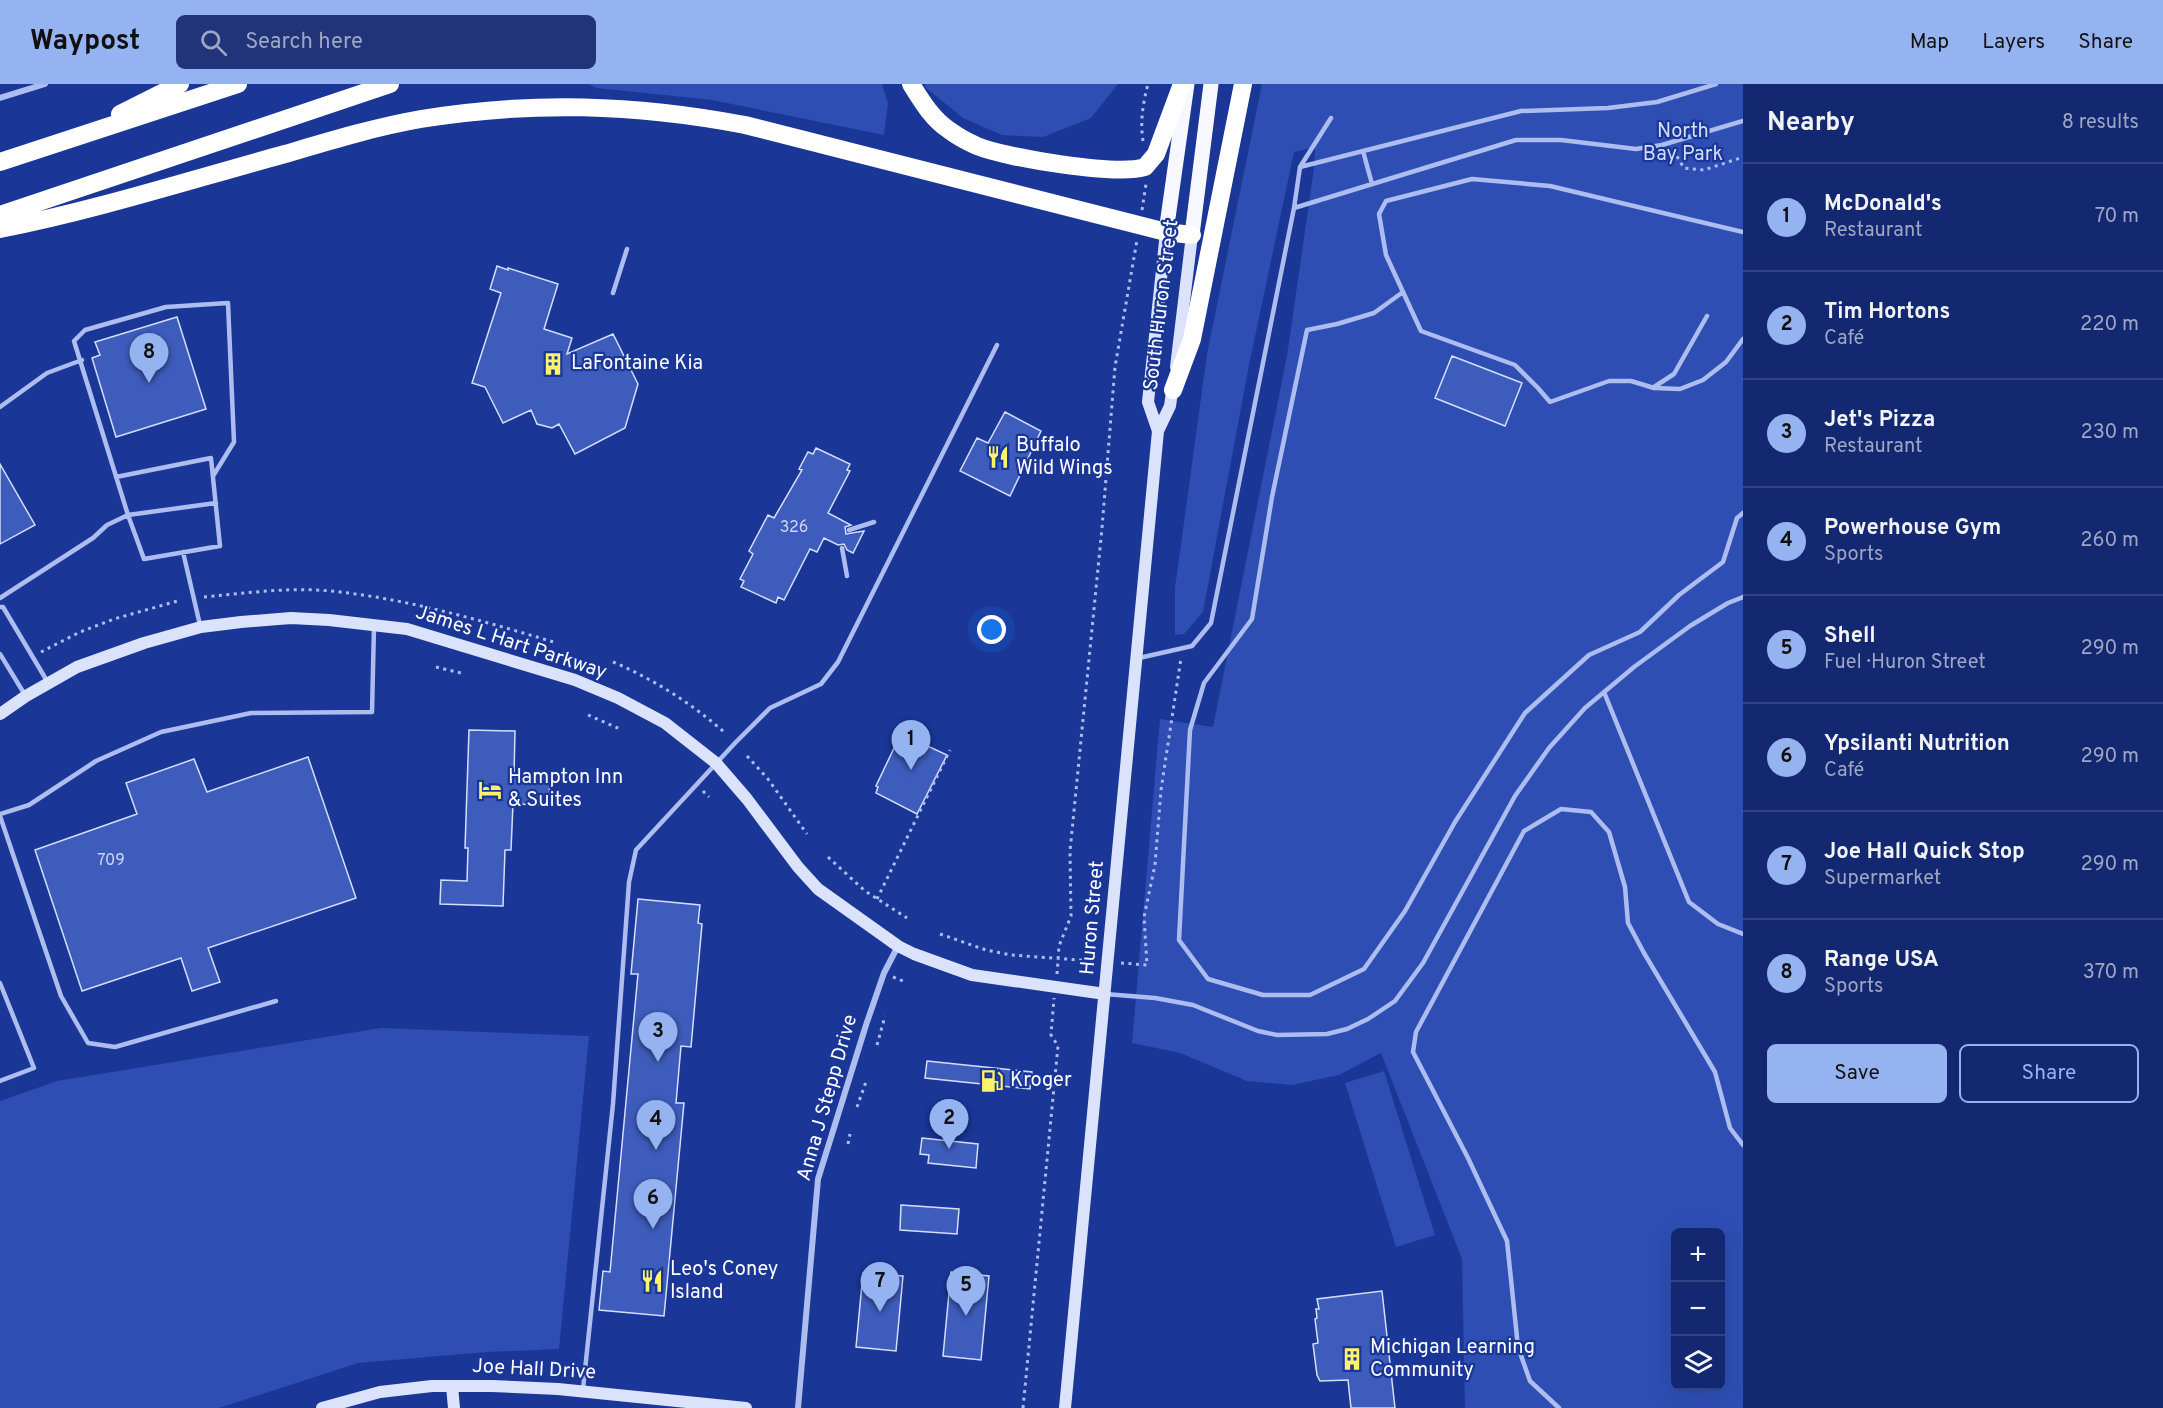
<!DOCTYPE html>
<meta charset="utf-8">
<style>
:root{--surface:#142871;--page:#213479;--text:#f1f3f6;--muted:#9da6c3;--line:#334484;--accent:#95b2f1}
body{margin:0;font-family:Overpass,sans-serif;background:var(--page);color:var(--text)}
.controls{position:absolute;right:18px;bottom:18px;display:grid;overflow:hidden;border-radius:9px;box-shadow:0 6px 24px #0002}
.controls button{width:54px;height:54px;display:grid;place-items:center;padding:0;border:0;border-bottom:2px solid var(--line);background:var(--surface);color:var(--text);font:30px sans-serif}
.you{position:absolute;left:992px;top:546px;width:21px;height:21px;margin:-15px;border:4px solid #fff;border-radius:50%;background:#1a73e8;box-shadow:0 0 0 9px #1a73e833}
.badge{display:grid;place-items:center;width:39px;height:39px;border-radius:50%;background:var(--accent);color:#111;font-size:20px;font-weight:700}
.pin{position:absolute;translate:-50% -50px;filter:drop-shadow(0 2px 3px #0008)}
.pin::after{content:'';position:absolute;top:32px;width:21px;height:18px;background:inherit;clip-path:polygon(0 0,100% 0,50% 100%)}
.list{margin:0;padding:0;list-style:none}
h2{display:flex;justify-content:space-between;align-items:center;height:78px;margin:0;padding:0 24px;font-size:26px}
h2 small{font-size:20px;font-weight:400;color:var(--muted)}
.list li{display:grid;grid-template-columns:39px 1fr auto;gap:18px;align-items:center;box-sizing:border-box;height:108px;padding:0 24px;border-top:2px solid var(--line)}
.list b{display:block;font-size:22px;white-space:nowrap}
.list p{margin:0;font-size:20px;white-space:nowrap;color:var(--muted)}
.list em{font-size:20px;font-style:normal;color:var(--muted)}
.actions{display:flex;gap:12px;padding:18px 24px}
.actions a{flex:1;padding:14px 0;border:2px solid var(--accent);border-radius:9px;text-align:center;font-size:21px;color:var(--accent)}
.actions .main{background:var(--accent);color:#111}
.icon{flex:none;width:33px;height:33px;fill:none;stroke:currentColor;stroke-width:2;stroke-linecap:round;stroke-linejoin:round}
.map{position:relative;flex:none;width:1743px;height:1324px;overflow:hidden}
header{display:flex;align-items:center;gap:36px;box-sizing:border-box;height:84px;padding:0 30px;background:var(--accent);color:#111}
header strong{font-size:28px}
nav{display:flex;gap:33px;margin-inline-start:auto;font-size:21px}
.search{width:420px;height:54px;background:var(--page);display:flex;align-items:center;gap:15px;box-sizing:border-box;padding:0 21px;border-radius:9px;color:var(--muted);font-size:22px}
main{display:flex}
aside{flex:1;background:var(--surface)}
.map>svg:first-child{display:block}
.green{fill:#2e4eb4;fill-rule:evenodd}
.building{fill:#3e5cbc;stroke:#d4defb;stroke-width:1.5}
.lines{fill:none;stroke-linecap:round;stroke-linejoin:round}
.path{stroke:#adbdf0;stroke-width:3;stroke-dasharray:3 4.5;stroke-linecap:butt}
.lane{stroke:#adbdf0;stroke-width:4.5}
.street{stroke:#adbdf0;stroke-width:6}
.secondary{stroke:#dbe2fb;stroke-width:12}
.primary{stroke:#f7f8ff;stroke-width:15}
.highway{stroke:#fff;stroke-width:18}
.labels{text-anchor:middle;dominant-baseline:central;stroke-width:4.5;stroke-linejoin:round;paint-order:stroke}
.number-label{font-size:16px;fill:#cfd6ee}
.park-label{font-size:20px;fill:#d4defb;stroke:#1a3697}
.street-label{font-size:20px;fill:#fff;stroke:#1a3697}
.poi-label{font-size:20px;fill:#fff;stroke:#1a3697;text-anchor:start}
</style>
<header>
<strong>Waypost</strong>
<div class="search"><svg class="icon" aria-label="search" viewBox="0 0 24 24"><circle cx="10" cy="10" r="6"/><path d="M15 15l6 6"/></svg>Search here</div>
<nav><a>Map</a><a>Layers</a><a>Share</a></nav>
</header>
<main>
<div class="map">
<svg width="1743" height="1324" viewBox="0 0 1743 1324">
<rect width="100%" height="100%" fill="#1a3697"/>
<path class="green" d="M588,0H882L888,19L884,51L712,16L597,4Z
M925,0H1118L1091,34L1043,53L1002,51L963,34L926,4Z
M1262,0H1743V1324H1465L1462,1175L1381,969L1339,991L1292,1001L1247,997L1180,969L1132,959L1160,635L1213,643L1287,272L1314,84L1315,63L1294,68L1249,281L1203,528L1184,550L1175,551V504L1207,270ZM1676,1148H1720V1302H1676Z
M381,944L589,952L559,1265L487,1268L358,1279L219,1324H0V1017L57,997Z
M1384,987L1435,1151L1396,1163L1345,999Z"/>
<path class="building" d="M497,182L508,186V184L558,200L544,245L572,254L567,270L613,250L638,300L625,344L575,370L559,340L552,344L537,340L531,326L503,339L485,303L472,299L501,209L490,205Z
M177,233L206,325L116,353L92,274L100,271L95,258Z
M1452,272L1522,299L1505,342L1435,314Z
M1005,328L1041,347L1010,412L960,387L977,354L988,359Z
M816,364L850,380L847,386L850,387L828,429L851,441L845,443L846,450L864,447L853,469L847,466L844,460L838,461L824,454L817,468L810,465L784,516L778,513L776,519L741,503L744,497L740,495L753,470L749,467L768,431L774,434L802,386L799,385L808,368L813,370Z
M0,380L35,441L0,460Z
M469,646L515,647L514,691L550,693L549,721L513,720L511,766H505L503,822L440,820L441,796L467,797L468,764H465Z
M904,651L947,671L917,730L876,709L878,703L876,702L895,662L897,664Z
M308,673L356,814L208,864L220,898L192,907L181,874L82,907L35,766L137,730L126,699L194,675L207,708Z
M638,815L700,821L698,839L702,840L691,963L681,962L676,1019H684L664,1232L599,1226L603,1187L610,1188L638,890H631Z
M927,977L1032,988L1030,1005L925,994Z
M922,1054L978,1060L976,1084L928,1079L929,1071L920,1070Z
M901,1121L959,1125L957,1150L900,1146Z
M951,1188L989,1192L981,1276L943,1272Z
M863,1189L903,1192L896,1267L856,1263Z
M1382,1207L1395,1324H1351L1348,1296L1320,1297L1317,1291L1313,1260L1318,1259L1315,1235L1317,1234L1316,1225H1319L1317,1215Z"/>
<g class="lines">
<path class="path" d="M1143,57C1140,37 1143,19 1148,0
M1673,66L1684,84L1704,86L1743,73
M1142,126L1146,100
M204,513C246,509 289,503 331,507C409,515 483,537 557,559
M41,568L80,548L114,535L181,516
M613,578C653,595 691,619 724,648
M436,583L461,589
M588,631L620,645
M747,672L768,695L807,750
M703,707L709,713
M828,773L865,807L907,834
M877,815L950,666
M940,850L986,866L1011,871L1093,877
M1121,879L1147,881L1144,833L1155,781L1161,706L1181,574
M1057,890L1059,862L1071,832L1070,767L1102,444L1115,283L1137,156
M893,893L903,897
M877,961L885,932
M857,1023L867,995
M848,1060L850,1050
M1023,1324L1058,962L1051,951L1054,914"/>
<path class="lane" d="M1363,67L1372,100
M1300,83L1521,27L1608,24L1657,18L1716,0
M1294,124L1516,56H1561L1636,65L1662,61L1743,37
M1743,148L1550,102L1472,95L1386,117L1379,130L1386,171L1421,247L1515,281L1538,304L1550,318L1609,297H1631L1654,304L1680,305L1703,296L1726,278L1743,255
M1403,208L1374,229L1337,240L1307,246L1272,413L1252,535L1204,599L1190,646L1179,856L1208,895L1263,911H1310L1364,885L1405,827L1455,738L1525,629L1589,571L1640,548L1679,511L1723,478L1737,434L1743,429
M613,209L627,165
M1654,303L1674,290L1707,232
M0,323L47,289L82,276
M116,393L211,374L220,462L144,475L128,431L74,257L85,246L166,223L228,219L234,358L213,392
M849,446L874,438
M842,464L847,492
M183,468L200,541
M0,514L93,454L107,441L128,431L216,419
M0,523H3L47,597
M0,570L25,611
M1139,574L1192,562L1211,539L1294,124L1300,83L1331,34
M1604,608L1689,818L1718,840L1743,850
M0,730L29,721L96,677L161,648L251,629L372,628L374,543
M0,732L61,912L88,959L115,963L276,917
M0,899L34,984L0,997
M1105,910L1155,914L1193,921L1258,947L1277,951L1327,950L1347,945L1368,935L1395,917L1423,879L1515,712L1549,664L1585,624L1634,583L1690,542L1728,519L1743,513
M583,1305L613,1020L629,798L636,766L735,659L770,624L821,600L838,578L997,261
M1559,1324L1530,1297L1518,1263L1507,1157L1468,1074L1413,968L1416,948L1524,747L1561,725L1591,728L1609,748L1625,803L1628,839L1644,869L1715,988L1730,1044L1743,1061"/>
<path class="street" d="M0,14L45,0
M798,1324L818,1095L866,941L884,889L898,862"/>
<path class="secondary" d="M1176,283L1192,151
M1158,347L1148,318L1166,148
M0,630L26,612L77,583L144,559L201,543L241,538L291,534L329,536L407,545L575,596L618,614L665,639L716,679L747,715L798,783L818,805L898,862L914,870L972,891L1105,910
M452,1302L454,1324
M322,1324L380,1308L432,1302H492L558,1305L746,1324
M1065,1324L1158,347L1170,322L1173,301"/>
<path class="primary" d="M1166,148L1187,0
M1192,151L1211,0"/>
<path class="highway" d="M911,0C921,16 932,35 949,46C957,52 968,58 977,62C1006,74 1117,92 1145,83L1156,70L1182,0
M120,30L180,0
M0,78L238,0
M0,131L390,0
M0,145C96,126 190,96 285,70C329,57 375,43 421,35C533,17 634,20 745,41L1166,148L1192,151
M1173,306L1192,255L1243,0"/>
</g>
<defs>
<g id="building-bare" transform="scale(1.8)"><path d="M-4-6H4V6H1V3H-1V6H-4ZM-2.5-4.3h1.7v1.8h-1.7ZM.8-4.3h1.7v1.8H.8ZM-2.5-1h1.7V.8h-1.7ZM.8-1h1.7V.8H.8Z" fill="#fff36d" stroke="#1a3697" stroke-width="2.5" paint-order="stroke"/></g>
<g id="restaurant-bare" transform="scale(1.8)"><path d="M-5-6h1v4h1v-4h1v4h1v-4h1v5L-1.5 .5V6h-2V.5L-5-1ZM5-6V6H3V1.5H1.5Q1.5-4 5-6Z" fill="#fff36d" stroke="#1a3697" stroke-width="2.5" paint-order="stroke"/></g>
<g id="hotel-bare" transform="scale(1.8)"><path d="M-6-4.5h1.5V1H6V5H4.5V3h-9V5H-6ZM-4 0a1.8 1.8 0 1 1 3.6 0ZM.5 0V-2.5h3Q6-2.5 6 0Z" fill="#fff36d" stroke="#1a3697" stroke-width="2.5" paint-order="stroke"/></g>
<g id="fuel-bare" transform="scale(1.8)"><path d="M-5.5-6h7V0h2V4h1.3V-2.5L3-4.5l.8-.8L6-3V5H2.5V1h-1V6h-7ZM-4.2-4.7v3.2H.2V-4.7Z" fill="#fff36d" stroke="#1a3697" stroke-width="2.5" paint-order="stroke"/></g>
</defs>
<g fill-rule="evenodd">
<use href="#building-bare" x="553" y="280"/>
<use href="#restaurant-bare" x="998" y="373"/>
<use href="#hotel-bare" x="490" y="706"/>
<use href="#fuel-bare" x="992" y="997"/>
<use href="#restaurant-bare" x="652" y="1197"/>
<use href="#building-bare" x="1352" y="1275"/>
</g>
<g class="labels">
<g class="number-label">
<text x="794" y="444">326</text>
<text x="111" y="777">709</text>
</g>
<g class="park-label">
<text x="1683" y="48">North<tspan x="1683" dy="23">Bay Park</tspan></text>
</g>
<g class="street-label">
<text transform="translate(1162 221) rotate(-83)">South Huron Street</text>
<text transform="translate(511 559) rotate(18)">James L Hart Parkway</text>
<text transform="translate(1093 834) rotate(-85)">Huron Street</text>
<text transform="translate(828 1014) rotate(-74)">Anna J Stepp Drive</text>
<text transform="translate(534 1286) rotate(3)">Joe Hall Drive</text>
</g>
<g class="poi-label">
<text x="571" y="280">LaFontaine Kia</text>
<text x="1016" y="362">Buffalo<tspan x="1016" dy="23">Wild Wings</tspan></text>
<text x="508" y="694">Hampton Inn<tspan x="508" dy="23">&amp; Suites</tspan></text>
<text x="1010" y="997">Kroger</text>
<text x="670" y="1186">Leo's Coney<tspan x="670" dy="23">Island</tspan></text>
<text x="1370" y="1264">Michigan Learning<tspan x="1370" dy="23">Community</tspan></text>
</g>
</g>
</svg>
<div class="controls">
<button>+</button>
<button>−</button>
<button><svg class="icon" aria-label="layers" viewBox="0 0 24 24"><path d="M12 4l9 5-9 5-9-5zM3 14l9 5 9-5"/></svg></button>
</div>
<div class="you"></div>
<div class="pin badge" style="left:911px;top:686px">1</div>
<div class="pin badge" style="left:949px;top:1065px">2</div>
<div class="pin badge" style="left:658px;top:978px">3</div>
<div class="pin badge" style="left:656px;top:1066px">4</div>
<div class="pin badge" style="left:966px;top:1232px">5</div>
<div class="pin badge" style="left:653px;top:1145px">6</div>
<div class="pin badge" style="left:880px;top:1228px">7</div>
<div class="pin badge" style="left:149px;top:299px">8</div>
</div>
<aside>
<h2>Nearby<small>8 results</small></h2>
<ul class="list">
<li><span class="badge">1</span><div><b>McDonald's</b><p>Restaurant</p></div><em>70 m</em></li>
<li><span class="badge">2</span><div><b>Tim Hortons</b><p>Café</p></div><em>220 m</em></li>
<li><span class="badge">3</span><div><b>Jet's Pizza</b><p>Restaurant</p></div><em>230 m</em></li>
<li><span class="badge">4</span><div><b>Powerhouse Gym</b><p>Sports</p></div><em>260 m</em></li>
<li><span class="badge">5</span><div><b>Shell</b><p>Fuel · Huron Street</p></div><em>290 m</em></li>
<li><span class="badge">6</span><div><b>Ypsilanti Nutrition</b><p>Café</p></div><em>290 m</em></li>
<li><span class="badge">7</span><div><b>Joe Hall Quick Stop</b><p>Supermarket</p></div><em>290 m</em></li>
<li><span class="badge">8</span><div><b>Range USA</b><p>Sports</p></div><em>370 m</em></li>
</ul>
<div class="actions"><a class="main">Save</a><a>Share</a></div>
</aside>
</main>
